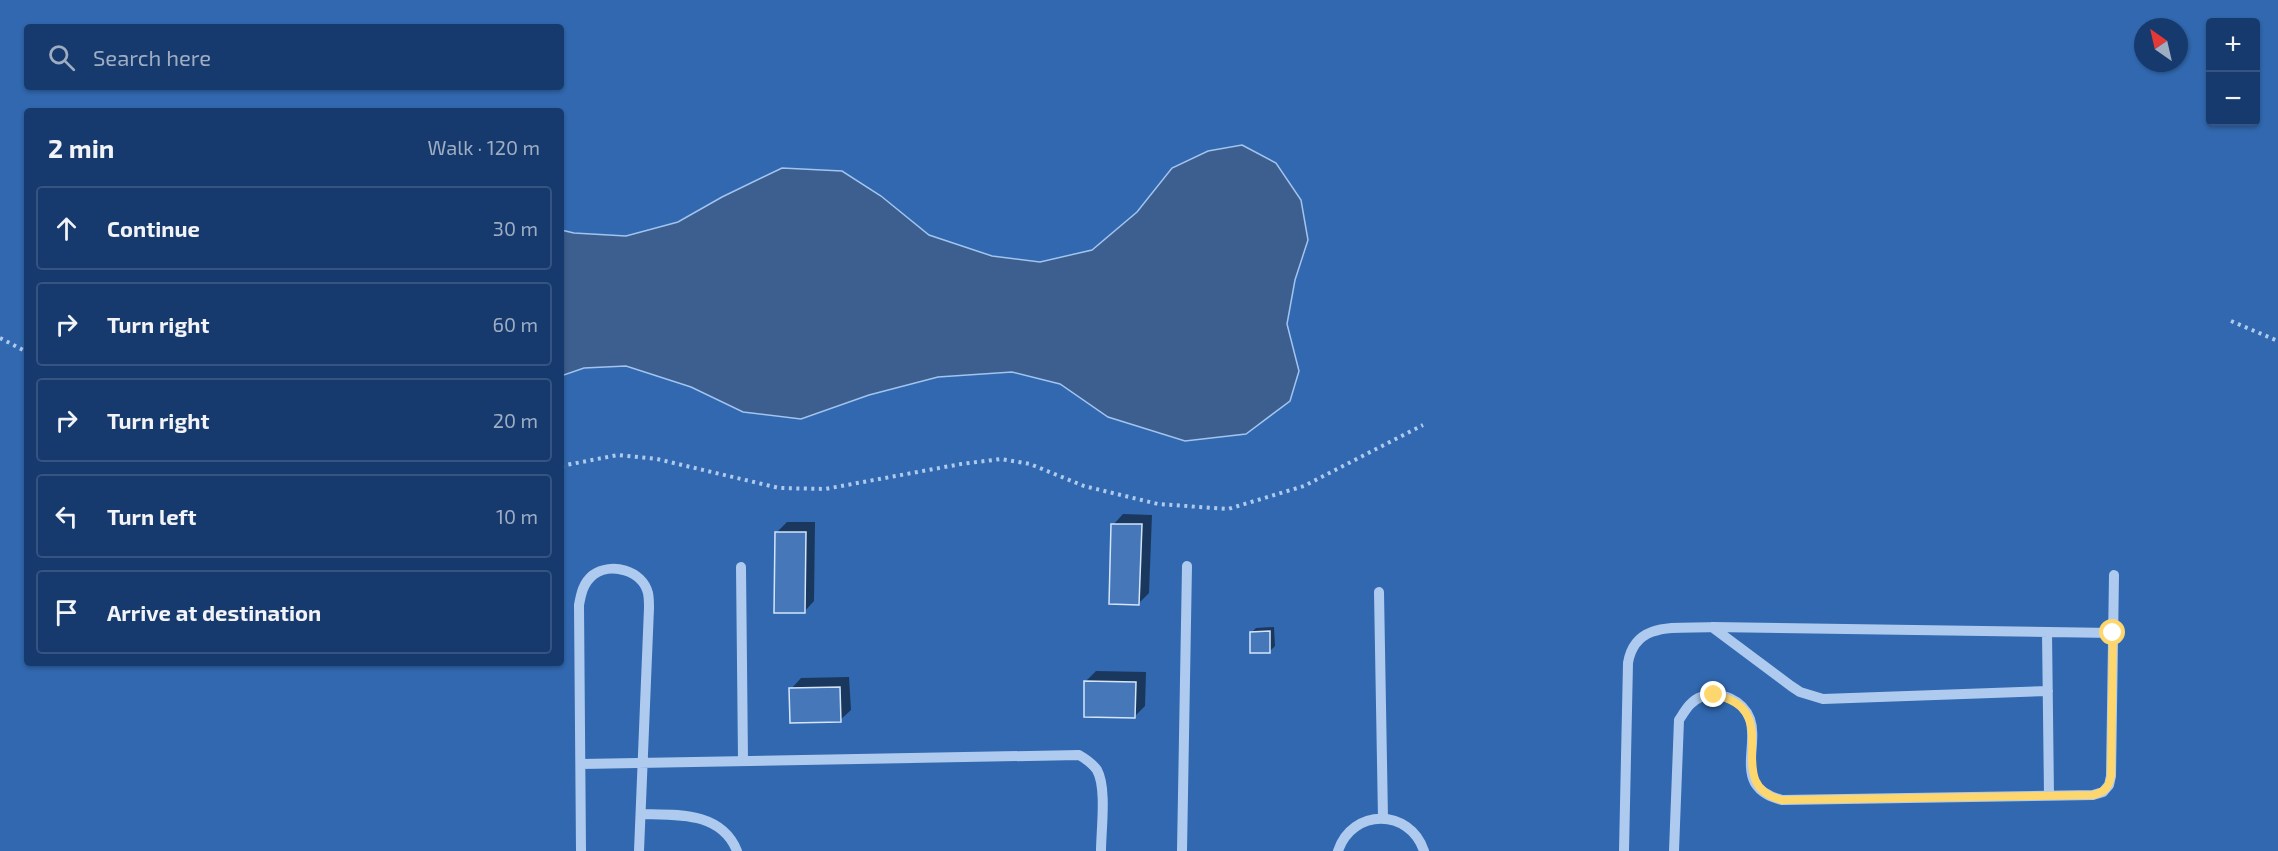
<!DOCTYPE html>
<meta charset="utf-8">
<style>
:root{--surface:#163a6e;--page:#1f4173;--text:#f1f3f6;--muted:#9eadc2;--line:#355481}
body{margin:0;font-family:"Exo 2",sans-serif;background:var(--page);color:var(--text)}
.controls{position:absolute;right:18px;top:18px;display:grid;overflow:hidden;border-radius:6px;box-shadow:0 2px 4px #0004}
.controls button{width:54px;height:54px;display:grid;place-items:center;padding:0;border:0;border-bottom:2px solid var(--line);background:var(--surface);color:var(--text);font:30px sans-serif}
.compass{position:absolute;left:2134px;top:18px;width:54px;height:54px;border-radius:50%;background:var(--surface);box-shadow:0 2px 4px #0004;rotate:326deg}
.stop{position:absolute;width:18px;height:18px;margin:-14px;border:4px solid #fdd66e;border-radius:50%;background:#fff}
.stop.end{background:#fdd66e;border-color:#fff;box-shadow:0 2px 6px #0008}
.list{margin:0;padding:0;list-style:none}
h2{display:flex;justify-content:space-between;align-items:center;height:78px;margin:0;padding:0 24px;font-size:26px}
h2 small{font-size:20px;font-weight:400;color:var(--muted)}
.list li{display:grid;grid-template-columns:39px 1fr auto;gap:18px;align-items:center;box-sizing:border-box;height:84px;margin:0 12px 12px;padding:0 12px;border:2px solid var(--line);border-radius:6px}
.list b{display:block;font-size:22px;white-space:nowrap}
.list em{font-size:20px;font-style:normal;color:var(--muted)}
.icon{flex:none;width:33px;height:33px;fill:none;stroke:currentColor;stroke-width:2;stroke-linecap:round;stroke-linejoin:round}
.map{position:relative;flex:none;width:2278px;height:851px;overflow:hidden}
.search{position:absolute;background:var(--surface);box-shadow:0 2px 4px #0004;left:24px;top:24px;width:540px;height:66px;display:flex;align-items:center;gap:15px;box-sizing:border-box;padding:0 21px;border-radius:6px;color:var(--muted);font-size:22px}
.panel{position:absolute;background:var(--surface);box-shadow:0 2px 4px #0004;left:24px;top:108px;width:540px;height:558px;border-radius:6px}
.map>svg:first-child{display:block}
.green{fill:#3168af;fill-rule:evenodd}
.water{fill:#3c5f90;stroke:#a2c4ef;stroke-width:1.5}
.shadow{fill:#0007}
.building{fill:#4677b9;stroke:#d4e5fa;stroke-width:1.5}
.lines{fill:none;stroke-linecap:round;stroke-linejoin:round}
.path{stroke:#aecaee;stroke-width:4;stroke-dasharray:3 4.5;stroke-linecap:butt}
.minor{stroke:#aecaee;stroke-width:10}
.route{stroke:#fdd66e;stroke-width:8}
</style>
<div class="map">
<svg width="2278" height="851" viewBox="0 0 2278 851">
<rect width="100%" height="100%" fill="#1e4e92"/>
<path class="green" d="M0,0H2278V851H0ZM2210,22H2256V122H2210ZM27,27H561V87H27ZM2143,27H2179V63H2143ZM27,111H561V663H27Z"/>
<path class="water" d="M1242,145L1276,163L1301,200L1308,240L1295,280L1287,324L1299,371L1290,401L1246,434L1185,441L1108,417L1060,384L1012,372L938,377L869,395L801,419L743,412L691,387L626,366L584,368L561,376V230L574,233L626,236L678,222L722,197L782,168L842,171L881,196L929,235L992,256L1040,262L1092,250L1137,212L1172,168L1208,151Z"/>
<path class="shadow" d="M1123,514L1152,515L1149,593L1139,603L1113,525Z
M787,522H815L814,601L804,612L777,532Z
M1274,627L1275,646L1270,651L1251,633L1256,628Z
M1096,671L1146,672L1145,706L1134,717L1086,681Z
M849,677L851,710L840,720L791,689L801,678Z"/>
<path class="building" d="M1111,524H1142L1139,605L1109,604Z
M775,532H806L805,613H774Z
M1270,631V653H1250V632Z
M1084,681L1136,682L1135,718L1084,717Z
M840,687L841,722L790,723L789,688Z"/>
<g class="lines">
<path class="path" d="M2231,321L2278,341
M0,338L27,352
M561,466L618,455L657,459L779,488L825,489L961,464L1001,459L1030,464L1084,486L1158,504L1228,509L1304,486L1423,425"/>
<path class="minor" d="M741,567L743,761
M1379,592L1383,819
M1712,627L1791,686L1800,692L1823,699L2048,691
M2047,632L2049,796
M581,764L1079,755C1086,759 1092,763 1097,770C1107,788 1101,830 1101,851
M641,814C676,815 721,811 737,851
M581,851L579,605C581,594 583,583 593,575C611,562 642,570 648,593C649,598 649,603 649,608L639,851
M1182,851L1187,566
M1338,851C1352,808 1410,808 1424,851
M1624,851L1628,663C1635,620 1678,629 1712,627L2113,633
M1674,851L1679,720C1685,711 1690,701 1701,697C1720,690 1743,700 1750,719C1757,739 1745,764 1755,783C1761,793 1771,797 1782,800L2093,795L2103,792L2109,785L2111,776L2114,575"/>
</g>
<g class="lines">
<path class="route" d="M1714,695C1789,709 1718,784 1782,800L2093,795C2105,792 2109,787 2111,776L2113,633"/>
</g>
</svg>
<div class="controls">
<button>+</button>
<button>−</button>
</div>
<svg class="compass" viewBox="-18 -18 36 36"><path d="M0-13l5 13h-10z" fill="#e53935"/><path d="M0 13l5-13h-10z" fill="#9eadc2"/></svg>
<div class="stop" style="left:2113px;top:633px"></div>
<div class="stop end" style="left:1714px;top:695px"></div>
<div class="search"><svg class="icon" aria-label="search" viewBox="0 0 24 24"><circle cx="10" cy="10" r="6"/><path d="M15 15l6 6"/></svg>Search here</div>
<section class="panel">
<h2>2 min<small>Walk · 120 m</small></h2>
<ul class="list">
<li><svg class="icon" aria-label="ahead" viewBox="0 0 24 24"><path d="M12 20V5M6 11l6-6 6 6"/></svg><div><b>Continue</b></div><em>30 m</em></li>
<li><svg class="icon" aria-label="right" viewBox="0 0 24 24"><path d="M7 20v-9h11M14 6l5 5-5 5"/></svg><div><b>Turn right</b></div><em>60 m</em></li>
<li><svg class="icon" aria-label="right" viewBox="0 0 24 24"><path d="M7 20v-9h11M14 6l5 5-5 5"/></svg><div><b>Turn right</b></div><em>20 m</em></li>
<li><svg class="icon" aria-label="left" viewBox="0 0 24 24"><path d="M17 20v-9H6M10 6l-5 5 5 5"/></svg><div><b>Turn left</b></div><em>10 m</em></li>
<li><svg class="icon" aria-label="arrive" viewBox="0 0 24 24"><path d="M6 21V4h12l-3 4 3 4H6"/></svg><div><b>Arrive at destination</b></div></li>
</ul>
</section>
</div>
